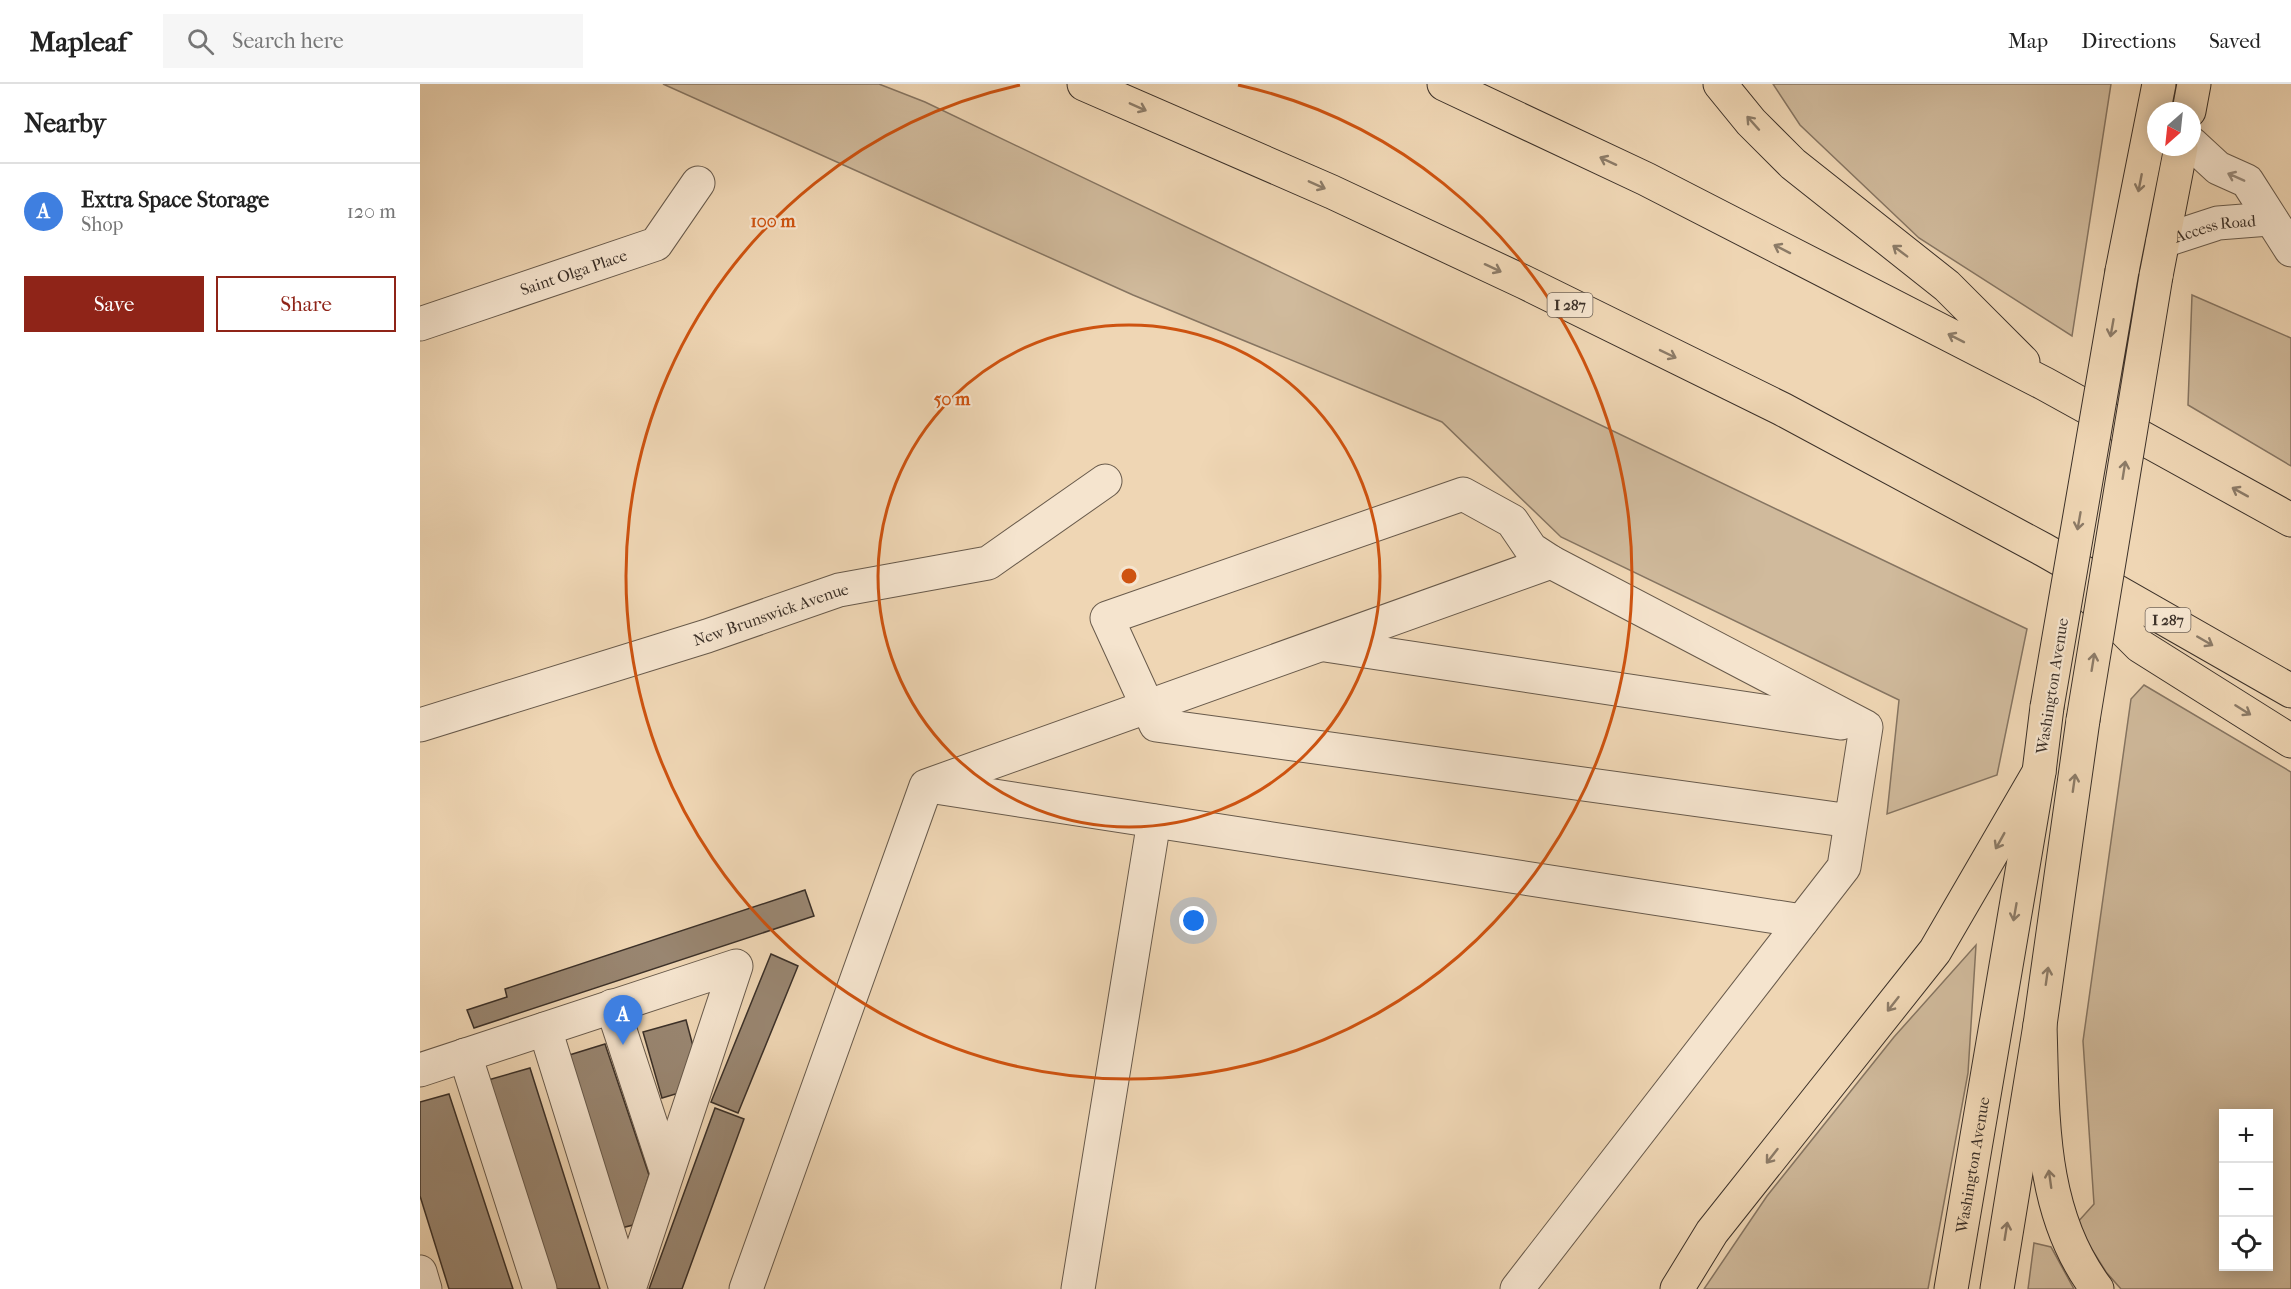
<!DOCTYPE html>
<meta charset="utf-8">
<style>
:root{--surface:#fff;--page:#f6f6f6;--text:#222;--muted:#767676;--line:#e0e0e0;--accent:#8f2418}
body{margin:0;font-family:"IM FELL French Canon",serif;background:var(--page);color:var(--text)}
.controls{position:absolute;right:18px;bottom:18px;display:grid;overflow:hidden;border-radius:0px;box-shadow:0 3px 15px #0003}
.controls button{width:54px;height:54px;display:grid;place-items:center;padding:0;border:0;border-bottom:2px solid var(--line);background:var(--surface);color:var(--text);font:30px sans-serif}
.compass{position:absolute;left:1727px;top:18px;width:54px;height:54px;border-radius:50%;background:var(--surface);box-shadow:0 3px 15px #0003;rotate:207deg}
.you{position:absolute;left:774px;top:837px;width:21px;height:21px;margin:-15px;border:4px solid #fff;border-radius:50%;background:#1a73e8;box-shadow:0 0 0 9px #1a73e833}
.badge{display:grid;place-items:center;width:39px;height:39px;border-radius:50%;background:var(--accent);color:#fff;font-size:20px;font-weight:700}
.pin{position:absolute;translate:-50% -50px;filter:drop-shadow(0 2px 3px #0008)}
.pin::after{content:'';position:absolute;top:32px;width:21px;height:18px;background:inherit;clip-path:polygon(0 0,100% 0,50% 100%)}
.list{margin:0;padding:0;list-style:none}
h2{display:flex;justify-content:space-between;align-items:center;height:78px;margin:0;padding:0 24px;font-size:26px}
h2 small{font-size:20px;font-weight:400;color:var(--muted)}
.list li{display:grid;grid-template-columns:39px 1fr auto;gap:18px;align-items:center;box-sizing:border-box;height:96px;padding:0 24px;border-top:2px solid var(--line)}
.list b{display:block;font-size:22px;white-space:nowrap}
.list p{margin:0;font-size:20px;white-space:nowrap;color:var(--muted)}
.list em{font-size:20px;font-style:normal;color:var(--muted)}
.actions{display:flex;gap:12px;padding:18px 24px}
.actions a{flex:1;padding:14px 0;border:2px solid var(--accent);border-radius:0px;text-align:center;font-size:21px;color:var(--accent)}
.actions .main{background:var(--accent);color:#fff}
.icon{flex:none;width:33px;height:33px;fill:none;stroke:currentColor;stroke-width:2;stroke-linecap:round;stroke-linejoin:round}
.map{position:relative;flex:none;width:1871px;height:1205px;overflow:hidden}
header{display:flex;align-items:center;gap:36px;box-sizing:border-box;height:84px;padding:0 30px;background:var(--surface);border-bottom:2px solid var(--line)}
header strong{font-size:28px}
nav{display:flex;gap:33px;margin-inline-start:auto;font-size:21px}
.search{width:420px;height:54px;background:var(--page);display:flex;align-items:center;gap:15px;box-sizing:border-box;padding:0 21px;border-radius:0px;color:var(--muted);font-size:22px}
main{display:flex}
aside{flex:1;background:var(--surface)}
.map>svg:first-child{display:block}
.green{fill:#d0ba9c;stroke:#867562;stroke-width:1.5;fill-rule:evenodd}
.building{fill:#998671;stroke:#3b3028;stroke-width:1.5}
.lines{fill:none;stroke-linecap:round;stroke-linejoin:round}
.minor-casing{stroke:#685a4b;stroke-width:35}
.major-casing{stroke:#3b3028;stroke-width:35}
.highway-casing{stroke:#3b3028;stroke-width:35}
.minor{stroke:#f5e4ce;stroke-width:33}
.major{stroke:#efd6b4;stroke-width:33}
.highway{stroke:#efd6b4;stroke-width:33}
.major-bridge-casing{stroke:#3b3028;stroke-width:35;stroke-linecap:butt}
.major-bridge{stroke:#efd6b4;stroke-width:33}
.oneway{stroke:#8c7b67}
.oneway2{stroke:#988a7b}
.ring{fill:none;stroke:#ce5310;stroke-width:3}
.labels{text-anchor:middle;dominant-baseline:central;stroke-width:4.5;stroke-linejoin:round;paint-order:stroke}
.shield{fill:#f5e4ce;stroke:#73665a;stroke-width:1.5}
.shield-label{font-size:15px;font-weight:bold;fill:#3b3028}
.street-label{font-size:16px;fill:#3b3028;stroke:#f5e4ce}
.centre{fill:#ce5310;stroke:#f5e4ce;stroke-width:3}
.ring-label{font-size:18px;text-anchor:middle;font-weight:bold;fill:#ce5310;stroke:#f5e4ce;stroke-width:4.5;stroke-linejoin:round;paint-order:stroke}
</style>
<header>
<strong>Mapleaf</strong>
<div class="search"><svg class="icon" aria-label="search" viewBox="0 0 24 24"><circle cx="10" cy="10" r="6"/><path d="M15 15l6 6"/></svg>Search here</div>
<nav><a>Map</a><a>Directions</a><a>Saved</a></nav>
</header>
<main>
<aside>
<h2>Nearby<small></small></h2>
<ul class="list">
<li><span class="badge" style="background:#3f7fe0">A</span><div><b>Extra Space Storage</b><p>Shop</p></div><em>120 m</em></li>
</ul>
<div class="actions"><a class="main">Save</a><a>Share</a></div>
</aside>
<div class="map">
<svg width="1871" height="1205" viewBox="0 0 1871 1205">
<rect width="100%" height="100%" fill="#efd6b4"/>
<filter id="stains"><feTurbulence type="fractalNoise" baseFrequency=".00333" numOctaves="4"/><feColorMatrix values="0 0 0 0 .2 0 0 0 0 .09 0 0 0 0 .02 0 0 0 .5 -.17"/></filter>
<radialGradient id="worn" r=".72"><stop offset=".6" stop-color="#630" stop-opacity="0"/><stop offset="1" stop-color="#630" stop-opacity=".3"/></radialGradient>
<path class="green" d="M243,0H459L505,18L1607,545L1577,691L1467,730L1479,616L1141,453L1022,338L713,211Z
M1353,0H1691L1652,252L1499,154L1380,41Z
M1772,211L1871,254V382L1768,321Z
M1724,601L1871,688V1205H1701L1686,1188L1656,1140L1674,1120L1663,957L1711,615ZM1804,1030H1848V1182H1804Z
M1556,861L1548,989L1508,1205H1284L1347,1112L1474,953Z
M1614,1159L1631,1163L1654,1205H1608Z"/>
<path class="building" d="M385,806L394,832L54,944L47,926L87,913L85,905Z
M351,870L378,882L318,1029L291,1018Z
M266,936L273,962L259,1009L242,1014L223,948Z
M185,960L229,1091L213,1141L197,1145L146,972Z
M110,984L180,1205H131L68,996Z
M29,1010L93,1205H29L0,1112V1018Z
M295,1024L324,1035L262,1205H229Z"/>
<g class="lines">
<g class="minor-casing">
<g id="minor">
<path d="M1772,60L1798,84L1827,97L1871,166"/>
<path id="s1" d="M1743,157L1798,139L1849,135"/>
<path id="s2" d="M0,240L236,160L278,99"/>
<path d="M905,561L1421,639"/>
<path id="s3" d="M0,641L287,552L419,506L568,479L685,397"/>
<path d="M509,702L1382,837"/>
<path d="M192,922L247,1089"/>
<path d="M125,945L206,1205"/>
<path d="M45,971L120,1205"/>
<path d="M0,986L316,882L209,1205"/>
<path d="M0,1188L5,1205"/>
<path d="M326,1205L506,702L1131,478"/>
<path d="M658,1205L734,737"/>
<path d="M1097,1205L1424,783L1446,643L1131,478L1111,465L1092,437L1043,410L687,534L736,641L1431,737"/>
</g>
</g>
<g class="major-casing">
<g id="major">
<path d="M1769,27L1774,0"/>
<path d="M1702,187L1739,0"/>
<path d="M1736,192L1761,63"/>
<path d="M1257,1205L1292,1148L1515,867L1619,688"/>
<path id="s4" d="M1531,1205L1619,688L1627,623"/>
<path d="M1577,1205L1620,941L1663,636"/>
</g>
</g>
<g class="highway-casing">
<path id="highway" d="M664,0L912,108L1104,198L1362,325L1624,466L1871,607
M1024,0L1226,95L1625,300L1871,436
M1300,0L1331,38L1373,80L1527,202L1603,278
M1665,507L1720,562L1871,657
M1620,941C1623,1033 1619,1128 1677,1205"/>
</g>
<use href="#minor" class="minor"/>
<use href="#major" class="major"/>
<use href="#highway" class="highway"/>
<g class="major-bridge-casing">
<path id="major-bridge" d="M1627,623L1702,187
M1663,636L1736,192"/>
</g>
<use href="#major-bridge" class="major-bridge"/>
</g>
<defs><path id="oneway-shaft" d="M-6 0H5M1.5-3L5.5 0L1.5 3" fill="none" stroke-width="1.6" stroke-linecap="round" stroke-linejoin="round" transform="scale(1.5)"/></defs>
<g class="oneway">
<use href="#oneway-shaft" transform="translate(718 23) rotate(24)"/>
<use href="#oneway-shaft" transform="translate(1333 39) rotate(-132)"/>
<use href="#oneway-shaft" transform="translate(1188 77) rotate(-155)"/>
<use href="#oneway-shaft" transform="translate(1720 99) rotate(101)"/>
<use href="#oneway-shaft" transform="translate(897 101) rotate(24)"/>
<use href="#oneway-shaft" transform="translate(1362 165) rotate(-153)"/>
<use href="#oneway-shaft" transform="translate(1480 167) rotate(-143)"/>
<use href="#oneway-shaft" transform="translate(1073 184) rotate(25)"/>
<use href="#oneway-shaft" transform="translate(1692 244) rotate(100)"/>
<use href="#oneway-shaft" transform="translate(1536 254) rotate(-153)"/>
<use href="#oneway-shaft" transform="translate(1248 270) rotate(26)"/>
<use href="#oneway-shaft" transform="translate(1704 386) rotate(-81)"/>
<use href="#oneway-shaft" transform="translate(1820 408) rotate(-151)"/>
<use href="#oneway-shaft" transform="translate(1659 437) rotate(100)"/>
<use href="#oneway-shaft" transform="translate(1785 557) rotate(30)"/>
<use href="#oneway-shaft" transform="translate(1673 578) rotate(-81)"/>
<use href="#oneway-shaft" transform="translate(1823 626) rotate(32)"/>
<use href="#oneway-shaft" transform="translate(1654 699) rotate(-82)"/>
<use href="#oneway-shaft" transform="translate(1580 757) rotate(119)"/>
<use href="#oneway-shaft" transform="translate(1595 828) rotate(100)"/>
<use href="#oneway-shaft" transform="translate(1627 892) rotate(-82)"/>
<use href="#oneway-shaft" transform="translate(1473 920) rotate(128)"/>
<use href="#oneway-shaft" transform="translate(1352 1072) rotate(128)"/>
<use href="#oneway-shaft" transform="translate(1630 1095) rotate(-98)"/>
<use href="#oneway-shaft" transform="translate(1586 1147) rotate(-81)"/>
</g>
<use class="oneway2" href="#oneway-shaft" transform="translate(1816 93) rotate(-156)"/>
<g class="ring">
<circle cx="709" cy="492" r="251"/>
<path d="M818 1A503 503 0 1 1 600 1"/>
</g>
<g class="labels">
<g class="shield">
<rect x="1127.5" y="209" width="45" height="24" rx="4.5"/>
<rect x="1725.5" y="524" width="45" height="24" rx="4.5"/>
</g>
<g class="shield-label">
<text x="1150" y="221">I 287</text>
<text x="1748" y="536">I 287</text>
</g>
<g class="street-label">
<text stroke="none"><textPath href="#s1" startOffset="54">Access Road</textPath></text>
<text stroke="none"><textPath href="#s2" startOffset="162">Saint Olga Place</textPath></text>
<text stroke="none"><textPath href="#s3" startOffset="368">New Brunswick Avenue</textPath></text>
<text transform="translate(1632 602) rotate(-81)">Washington Avenue</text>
<text stroke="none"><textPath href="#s4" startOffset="126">Washington Avenue</textPath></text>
</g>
</g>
<circle cx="709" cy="492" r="9" class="centre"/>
<g class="ring-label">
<text x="353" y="143">100 m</text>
<text x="532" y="321">50 m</text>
</g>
<rect width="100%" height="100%" filter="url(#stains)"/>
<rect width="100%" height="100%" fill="url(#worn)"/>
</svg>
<div class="controls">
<button>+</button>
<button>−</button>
<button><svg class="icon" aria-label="locate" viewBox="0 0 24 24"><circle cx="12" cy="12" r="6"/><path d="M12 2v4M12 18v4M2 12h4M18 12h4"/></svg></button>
</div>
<svg class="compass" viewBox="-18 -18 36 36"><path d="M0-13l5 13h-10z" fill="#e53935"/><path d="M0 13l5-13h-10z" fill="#767676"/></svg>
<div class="you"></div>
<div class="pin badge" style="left:203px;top:961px;background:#3f7fe0">A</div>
</div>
</main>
